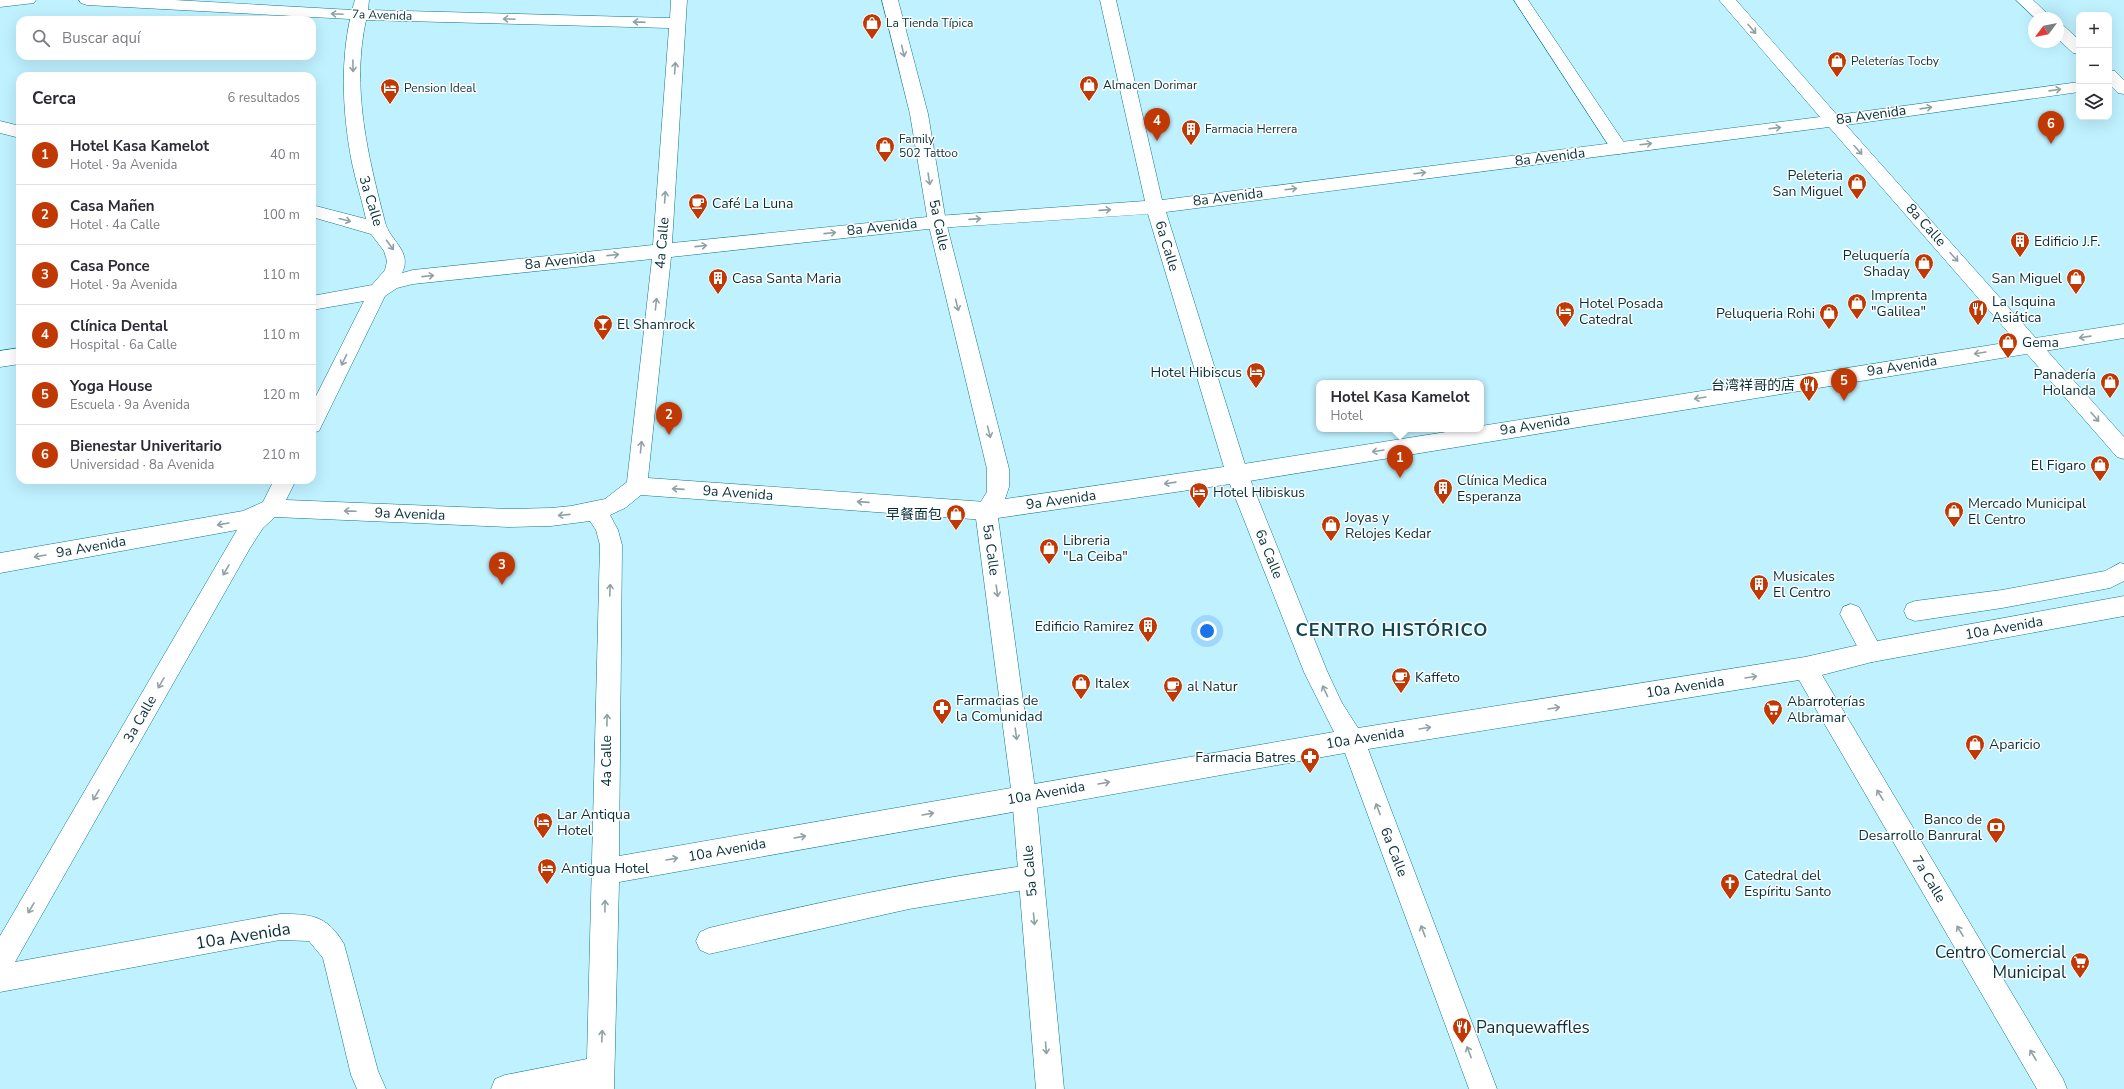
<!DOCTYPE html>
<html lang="es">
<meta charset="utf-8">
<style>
:root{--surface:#fff;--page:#f2f2f3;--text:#2b2b33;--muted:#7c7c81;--line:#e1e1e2;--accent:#c03803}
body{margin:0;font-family:"Nunito Sans","Noto Sans SC",sans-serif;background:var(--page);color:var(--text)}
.controls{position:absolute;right:12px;top:12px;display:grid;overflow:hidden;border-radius:8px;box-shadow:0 4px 16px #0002}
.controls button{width:36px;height:36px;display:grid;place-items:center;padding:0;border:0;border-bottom:1px solid var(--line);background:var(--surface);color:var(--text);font:20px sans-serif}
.compass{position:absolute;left:2028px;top:12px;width:36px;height:36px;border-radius:50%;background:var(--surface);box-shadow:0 4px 16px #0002;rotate:238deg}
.you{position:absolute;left:1207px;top:631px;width:14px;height:14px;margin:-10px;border:3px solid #fff;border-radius:50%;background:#1a73e8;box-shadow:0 0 0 6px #1a73e833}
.badge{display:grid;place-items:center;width:26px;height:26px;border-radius:50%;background:var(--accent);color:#fff;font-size:13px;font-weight:700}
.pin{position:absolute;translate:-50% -33px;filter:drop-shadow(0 1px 2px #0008)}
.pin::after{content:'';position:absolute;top:21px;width:14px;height:12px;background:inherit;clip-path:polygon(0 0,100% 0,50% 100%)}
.popup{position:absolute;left:1316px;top:380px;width:168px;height:52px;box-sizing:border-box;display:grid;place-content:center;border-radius:8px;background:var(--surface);filter:drop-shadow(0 1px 3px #0005);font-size:13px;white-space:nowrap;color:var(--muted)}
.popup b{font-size:15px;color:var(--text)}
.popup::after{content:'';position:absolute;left:50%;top:100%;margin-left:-8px;border:8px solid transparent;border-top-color:var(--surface)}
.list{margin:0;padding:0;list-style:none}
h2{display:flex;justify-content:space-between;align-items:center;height:52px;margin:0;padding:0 16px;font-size:17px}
h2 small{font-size:13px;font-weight:400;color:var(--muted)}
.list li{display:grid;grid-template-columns:26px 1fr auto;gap:12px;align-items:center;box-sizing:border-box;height:60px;padding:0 16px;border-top:1px solid var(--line)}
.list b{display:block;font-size:15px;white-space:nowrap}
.list p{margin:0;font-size:13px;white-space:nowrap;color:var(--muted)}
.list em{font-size:13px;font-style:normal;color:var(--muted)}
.icon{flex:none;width:22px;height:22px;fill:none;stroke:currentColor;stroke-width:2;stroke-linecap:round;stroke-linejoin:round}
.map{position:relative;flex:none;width:2124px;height:1089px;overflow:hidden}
.search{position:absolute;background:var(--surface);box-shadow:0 4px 16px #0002;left:16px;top:16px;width:300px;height:44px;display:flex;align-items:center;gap:10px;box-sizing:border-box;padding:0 14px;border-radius:12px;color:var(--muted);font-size:15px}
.panel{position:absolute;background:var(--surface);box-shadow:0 4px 16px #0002;left:16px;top:72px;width:300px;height:412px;border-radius:12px}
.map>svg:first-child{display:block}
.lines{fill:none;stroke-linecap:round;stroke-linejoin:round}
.service-casing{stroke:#10778c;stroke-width:1}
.minor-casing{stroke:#10778c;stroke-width:1}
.secondary-casing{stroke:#10778c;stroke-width:1}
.service{fill:#fff;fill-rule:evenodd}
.minor{fill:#fff;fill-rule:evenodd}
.secondary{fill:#fff;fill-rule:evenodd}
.oneway{stroke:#90a1a5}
.labels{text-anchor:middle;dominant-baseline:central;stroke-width:3;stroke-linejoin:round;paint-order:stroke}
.far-street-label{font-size:12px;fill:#082f38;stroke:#fff}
.far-poi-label{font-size:12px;fill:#082f38;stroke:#fff;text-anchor:start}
.street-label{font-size:14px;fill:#082f38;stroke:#fff}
.poi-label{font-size:14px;fill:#082f38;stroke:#fff;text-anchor:start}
.near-street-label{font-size:17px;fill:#082f38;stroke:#fff}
.near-poi-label{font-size:17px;fill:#082f38;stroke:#fff;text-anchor:end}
.district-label{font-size:18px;font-weight:bold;letter-spacing:1px;fill:#164652;stroke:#fff}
</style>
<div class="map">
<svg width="2124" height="1089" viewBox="0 0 2124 1089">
<rect width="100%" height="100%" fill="#bff1ff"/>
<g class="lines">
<g class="service-casing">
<path id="service" d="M1514,0H1528L1625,144L1627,148L1625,152L1619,154L1613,152Z
M2120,563L2124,564V581L2110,588L2002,608L1915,621L1907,618L1904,611L1907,604L1915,601L2002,590L2105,571Z
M1851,604L1859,607L1883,652L1880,659L1872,662L1864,659L1840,614L1843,607Z
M1030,865L1039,868L1042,877L1039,886L1030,889L909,909L709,954L700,950L696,941L700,932L709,928C815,903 922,880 1030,865Z"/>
</g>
<g class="minor-casing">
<path id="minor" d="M0,0H36L34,3L0,7Z
M79,0H174L352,10L355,0H369L368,10L670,18L671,0H687L672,243L937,216L1145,201L1100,0H1116L1162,200L1820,117L1719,0H1736L1837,115L2079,82V92L1846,125L2124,437V459L2117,457L1829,127L1166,212L1248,474L1327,671L1342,703L1358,728L1805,657L1872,642L2124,596V616L1872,662L1822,675L2063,1079L2067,1089H2037L1799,680L1368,749L1497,1089H1469L1345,753L619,882L614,1089H491L495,1079L505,1075L587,1059L600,545L596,530L590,521L551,526L509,527L275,517L263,528L250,548L15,962L280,914C311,914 327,915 344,944L378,1071L386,1089H357L351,1075L323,958L309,941L280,940L0,992V936L237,530L0,573V553L243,511L263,502L274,480H296L286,500L509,509L551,508L571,506L605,499L627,482L652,259L413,284L397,288L385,296L319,431L312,433V404L364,301L312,310V296L372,285L385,270L387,261L384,251L371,234L312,217V205L366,219C362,200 356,182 352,163C343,116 340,66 350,19L87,5L81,3ZM366,20L669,28L653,245L413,270L402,273C413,251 389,240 385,222C368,156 351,88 366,20ZM1148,214L1226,474L1304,672L1334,732L619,856L622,545L618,530L610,515L625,508L641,495L986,520L994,517L997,511L994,505L986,502L648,478L671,257L937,228Z
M0,121L20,126V138L0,133Z
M20,348V364L0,367V351Z"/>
</g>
<g class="secondary-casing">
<path id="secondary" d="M882,0H898L928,114L946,222L1009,469V487L1005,499L1237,465L1465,429H1481V426L2124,324V338L1237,483L998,518L1036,796L1064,1089H1036L1012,796L975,511L987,492V469L928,222L910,114Z
M2016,0H2033L2052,18H2035Z
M2058,25L2064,26L2079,40V54L2073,53L2058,39Z
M2109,70L2115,71L2124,80V94L2118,93L2109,84Z"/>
</g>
<use href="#service" class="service"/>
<use href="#minor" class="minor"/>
<use href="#secondary" class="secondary"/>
</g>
<defs><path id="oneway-shaft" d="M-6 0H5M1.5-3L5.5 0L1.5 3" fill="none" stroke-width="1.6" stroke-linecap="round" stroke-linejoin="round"/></defs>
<g class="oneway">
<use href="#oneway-shaft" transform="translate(337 14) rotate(-177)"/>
<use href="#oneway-shaft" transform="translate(509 19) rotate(-178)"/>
<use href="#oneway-shaft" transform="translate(639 22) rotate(-178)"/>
<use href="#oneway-shaft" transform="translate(1752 29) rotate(49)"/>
<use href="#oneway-shaft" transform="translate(903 51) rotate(76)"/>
<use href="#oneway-shaft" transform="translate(353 66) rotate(89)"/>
<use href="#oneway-shaft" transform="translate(675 68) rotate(-86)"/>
<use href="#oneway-shaft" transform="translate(2055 90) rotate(-8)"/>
<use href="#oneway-shaft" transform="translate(1926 108) rotate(-8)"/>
<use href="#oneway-shaft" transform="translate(1775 128) rotate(-7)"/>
<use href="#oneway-shaft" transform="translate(1646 144) rotate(-7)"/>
<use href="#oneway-shaft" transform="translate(1858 150) rotate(48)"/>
<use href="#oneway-shaft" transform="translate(1420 173) rotate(-7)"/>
<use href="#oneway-shaft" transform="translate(929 179) rotate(81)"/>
<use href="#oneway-shaft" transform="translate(1291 189) rotate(-7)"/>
<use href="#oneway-shaft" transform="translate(665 197) rotate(-86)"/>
<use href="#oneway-shaft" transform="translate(1105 210) rotate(-4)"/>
<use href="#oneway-shaft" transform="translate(975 219) rotate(-4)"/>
<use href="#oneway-shaft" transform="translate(345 220) rotate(15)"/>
<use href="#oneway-shaft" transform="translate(830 233) rotate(-6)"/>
<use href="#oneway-shaft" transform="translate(390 245) rotate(53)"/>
<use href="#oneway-shaft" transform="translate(701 246) rotate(-6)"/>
<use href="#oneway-shaft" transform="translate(613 255) rotate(-6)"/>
<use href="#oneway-shaft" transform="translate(1954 257) rotate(48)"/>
<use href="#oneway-shaft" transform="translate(428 276) rotate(-6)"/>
<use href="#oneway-shaft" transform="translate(656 304) rotate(-84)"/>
<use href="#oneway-shaft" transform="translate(957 305) rotate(76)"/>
<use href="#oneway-shaft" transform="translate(2085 337) rotate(172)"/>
<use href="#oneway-shaft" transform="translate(1980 353) rotate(171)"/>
<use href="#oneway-shaft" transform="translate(344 360) rotate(116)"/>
<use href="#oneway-shaft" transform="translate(1700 398) rotate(171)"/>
<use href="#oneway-shaft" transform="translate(2095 417) rotate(49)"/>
<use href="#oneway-shaft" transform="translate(989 432) rotate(76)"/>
<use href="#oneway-shaft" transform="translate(641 447) rotate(-84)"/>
<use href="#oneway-shaft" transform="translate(1378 451) rotate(171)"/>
<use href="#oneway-shaft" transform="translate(1170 483) rotate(172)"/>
<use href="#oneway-shaft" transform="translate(678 489) rotate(-176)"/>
<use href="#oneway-shaft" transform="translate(863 502) rotate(-176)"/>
<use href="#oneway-shaft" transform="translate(350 511) rotate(-178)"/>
<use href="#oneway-shaft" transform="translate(564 515) rotate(174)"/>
<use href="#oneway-shaft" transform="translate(223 524) rotate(170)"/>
<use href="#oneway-shaft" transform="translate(40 556) rotate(170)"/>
<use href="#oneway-shaft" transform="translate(226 570) rotate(120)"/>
<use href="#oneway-shaft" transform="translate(610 590) rotate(-88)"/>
<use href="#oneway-shaft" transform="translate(997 591) rotate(82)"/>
<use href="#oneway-shaft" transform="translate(1751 677) rotate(-9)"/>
<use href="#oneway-shaft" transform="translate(161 683) rotate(120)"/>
<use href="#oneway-shaft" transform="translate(1325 691) rotate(-115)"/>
<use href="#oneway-shaft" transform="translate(1554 708) rotate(-9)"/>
<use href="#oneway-shaft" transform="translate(607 720) rotate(-89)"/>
<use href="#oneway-shaft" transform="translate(1425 728) rotate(-9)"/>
<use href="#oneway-shaft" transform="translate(1016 734) rotate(82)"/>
<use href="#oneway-shaft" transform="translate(1104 783) rotate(-10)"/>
<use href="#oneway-shaft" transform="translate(96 795) rotate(120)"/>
<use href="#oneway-shaft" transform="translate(1880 795) rotate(-121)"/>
<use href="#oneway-shaft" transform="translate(1378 809) rotate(-111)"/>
<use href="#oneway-shaft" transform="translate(928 814) rotate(-10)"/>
<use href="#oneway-shaft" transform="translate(800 837) rotate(-10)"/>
<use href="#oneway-shaft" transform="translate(672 859) rotate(-10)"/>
<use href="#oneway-shaft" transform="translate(605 906) rotate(-89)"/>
<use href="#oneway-shaft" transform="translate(31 908) rotate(120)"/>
<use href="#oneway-shaft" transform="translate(1034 919) rotate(85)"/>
<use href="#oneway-shaft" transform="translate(1423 931) rotate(-111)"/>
<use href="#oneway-shaft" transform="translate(1960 931) rotate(-121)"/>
<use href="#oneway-shaft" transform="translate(602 1036) rotate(-88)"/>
<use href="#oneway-shaft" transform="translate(1046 1048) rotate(85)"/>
<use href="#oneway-shaft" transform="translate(1469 1052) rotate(-111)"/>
<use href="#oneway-shaft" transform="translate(2033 1055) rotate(-121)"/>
</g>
<defs>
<g id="shop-pin" transform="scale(1)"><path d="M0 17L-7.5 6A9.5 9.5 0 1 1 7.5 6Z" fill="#c03803" stroke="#fff"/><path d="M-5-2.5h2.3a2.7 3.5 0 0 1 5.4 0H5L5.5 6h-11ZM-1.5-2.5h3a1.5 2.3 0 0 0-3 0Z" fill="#fff"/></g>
<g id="hotel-pin" transform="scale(1)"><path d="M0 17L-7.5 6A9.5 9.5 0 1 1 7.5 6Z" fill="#c03803" stroke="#fff"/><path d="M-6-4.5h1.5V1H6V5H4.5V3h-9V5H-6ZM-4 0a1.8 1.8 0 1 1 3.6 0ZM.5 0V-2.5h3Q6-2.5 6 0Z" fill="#fff"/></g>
<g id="building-pin" transform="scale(1)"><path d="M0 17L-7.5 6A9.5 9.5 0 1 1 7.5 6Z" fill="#c03803" stroke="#fff"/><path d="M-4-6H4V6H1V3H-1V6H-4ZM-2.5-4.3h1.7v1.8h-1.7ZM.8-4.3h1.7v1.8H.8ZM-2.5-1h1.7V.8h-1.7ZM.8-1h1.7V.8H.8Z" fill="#fff"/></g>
<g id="cafe-pin" transform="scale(1)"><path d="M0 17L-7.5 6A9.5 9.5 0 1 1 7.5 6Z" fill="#c03803" stroke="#fff"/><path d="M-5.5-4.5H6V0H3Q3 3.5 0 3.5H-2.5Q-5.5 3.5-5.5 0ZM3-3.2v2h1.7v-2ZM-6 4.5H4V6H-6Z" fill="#fff"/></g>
<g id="restaurant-pin" transform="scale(1)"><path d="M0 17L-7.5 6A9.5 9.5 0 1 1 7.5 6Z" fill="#c03803" stroke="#fff"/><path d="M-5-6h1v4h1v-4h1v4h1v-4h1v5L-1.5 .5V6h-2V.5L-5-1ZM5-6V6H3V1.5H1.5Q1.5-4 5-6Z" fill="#fff"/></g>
<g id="bar-pin" transform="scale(1)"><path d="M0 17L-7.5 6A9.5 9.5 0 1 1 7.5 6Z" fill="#c03803" stroke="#fff"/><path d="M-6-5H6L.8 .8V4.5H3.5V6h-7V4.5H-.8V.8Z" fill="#fff"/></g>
<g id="pharmacy-pin" transform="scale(1)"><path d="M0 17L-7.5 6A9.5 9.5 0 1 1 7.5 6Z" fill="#c03803" stroke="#fff"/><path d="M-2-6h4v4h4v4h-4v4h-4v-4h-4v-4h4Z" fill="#fff"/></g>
<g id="supermarket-pin" transform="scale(1)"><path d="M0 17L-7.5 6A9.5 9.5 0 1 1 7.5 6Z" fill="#c03803" stroke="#fff"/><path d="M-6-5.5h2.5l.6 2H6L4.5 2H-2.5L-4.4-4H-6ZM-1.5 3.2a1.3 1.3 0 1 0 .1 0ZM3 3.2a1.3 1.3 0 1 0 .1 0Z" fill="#fff"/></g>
<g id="bank-pin" transform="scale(1)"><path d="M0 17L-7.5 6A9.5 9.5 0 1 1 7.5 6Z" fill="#c03803" stroke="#fff"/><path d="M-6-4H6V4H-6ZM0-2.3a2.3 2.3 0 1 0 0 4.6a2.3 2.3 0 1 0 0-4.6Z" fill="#fff"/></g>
<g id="church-pin" transform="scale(1)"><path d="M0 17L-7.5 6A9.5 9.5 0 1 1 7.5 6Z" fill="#c03803" stroke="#fff"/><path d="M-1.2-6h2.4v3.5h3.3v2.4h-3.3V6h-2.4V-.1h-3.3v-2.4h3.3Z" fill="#fff"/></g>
</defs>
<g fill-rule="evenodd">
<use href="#shop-pin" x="872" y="23"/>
<use href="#shop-pin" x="1837" y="61"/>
<use href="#shop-pin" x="1089" y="85"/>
<use href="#hotel-pin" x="390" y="88"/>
<use href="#building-pin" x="1191" y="129"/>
<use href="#shop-pin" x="885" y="146"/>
<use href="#shop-pin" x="1857" y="183"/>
<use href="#cafe-pin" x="698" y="203"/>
<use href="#building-pin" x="2020" y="241"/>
<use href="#shop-pin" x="1924" y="263"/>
<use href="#building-pin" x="718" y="278"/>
<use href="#shop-pin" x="2076" y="278"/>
<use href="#shop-pin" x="1857" y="303"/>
<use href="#restaurant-pin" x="1978" y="309"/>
<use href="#hotel-pin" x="1565" y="311"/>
<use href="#shop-pin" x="1829" y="313"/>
<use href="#bar-pin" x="603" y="324"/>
<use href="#shop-pin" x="2008" y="342"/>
<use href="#hotel-pin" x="1256" y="372"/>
<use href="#shop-pin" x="2110" y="382"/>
<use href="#restaurant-pin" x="1809" y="385"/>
<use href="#shop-pin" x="2100" y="465"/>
<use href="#building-pin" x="1443" y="488"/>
<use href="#hotel-pin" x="1199" y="492"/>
<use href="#shop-pin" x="1954" y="511"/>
<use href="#shop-pin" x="956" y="514"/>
<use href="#shop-pin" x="1331" y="525"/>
<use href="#shop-pin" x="1049" y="548"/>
<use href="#building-pin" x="1759" y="584"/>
<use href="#building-pin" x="1148" y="626"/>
<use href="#cafe-pin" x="1401" y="677"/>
<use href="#shop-pin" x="1081" y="683"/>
<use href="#cafe-pin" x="1173" y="686"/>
<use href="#pharmacy-pin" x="942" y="708"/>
<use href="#supermarket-pin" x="1773" y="709"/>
<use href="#shop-pin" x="1975" y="744"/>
<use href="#pharmacy-pin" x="1310" y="757"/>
<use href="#hotel-pin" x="543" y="822"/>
<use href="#bank-pin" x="1996" y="827"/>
<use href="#hotel-pin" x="547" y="868"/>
<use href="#church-pin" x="1730" y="883"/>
<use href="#supermarket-pin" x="2080" y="962"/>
<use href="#restaurant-pin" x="1462" y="1027"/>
</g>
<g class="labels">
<g class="far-street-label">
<text transform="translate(382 15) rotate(2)">7a Avenida</text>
</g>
<g class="far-poi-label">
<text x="886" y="23">La Tienda Típica</text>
<text x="1851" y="61">Peleterías Tocby</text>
<text x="1103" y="85">Almacen Dorimar</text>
<text x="404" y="88">Pension Ideal</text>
<text x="1205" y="129">Farmacia Herrera</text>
<text x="899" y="139">Family<tspan x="899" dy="14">502 Tattoo</tspan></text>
</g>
<g class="street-label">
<text transform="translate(1871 115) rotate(-8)">8a Avenida</text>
<text transform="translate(1550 157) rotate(-7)">8a Avenida</text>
<text transform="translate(1228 197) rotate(-7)">8a Avenida</text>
<text transform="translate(371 201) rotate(73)">3a Calle</text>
<text transform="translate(939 225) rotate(78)">5a Calle</text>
<text transform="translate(1926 225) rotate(48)">8a Calle</text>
<text transform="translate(882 227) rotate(-6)">8a Avenida</text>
<text transform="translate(662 243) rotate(-85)">4a Calle</text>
<text transform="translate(1167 246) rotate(73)">6a Calle</text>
<text transform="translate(560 261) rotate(-6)">8a Avenida</text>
<text transform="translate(1902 366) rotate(-9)">9a Avenida</text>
<text transform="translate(1535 425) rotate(-9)">9a Avenida</text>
<text transform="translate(738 493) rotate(4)">9a Avenida</text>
<text transform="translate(1061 500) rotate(-8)">9a Avenida</text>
<text transform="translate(410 514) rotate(2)">9a Avenida</text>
<text transform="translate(91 547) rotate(-10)">9a Avenida</text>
<text transform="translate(991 550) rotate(82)">5a Calle</text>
<text transform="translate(1269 554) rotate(68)">6a Calle</text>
<text transform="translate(2004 628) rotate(-10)">10a Avenida</text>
<text transform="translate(1685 687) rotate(-9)">10a Avenida</text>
<text transform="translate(140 719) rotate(-60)">3a Calle</text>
<text transform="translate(1365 738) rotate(-9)">10a Avenida</text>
<text transform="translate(606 761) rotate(-90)">4a Calle</text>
<text transform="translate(1046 793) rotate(-10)">10a Avenida</text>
<text transform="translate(727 850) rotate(-10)">10a Avenida</text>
<text transform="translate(1394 852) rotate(69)">6a Calle</text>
<text transform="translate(1030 871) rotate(-95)">5a Calle</text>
<text transform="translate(1929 879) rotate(59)">7a Calle</text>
</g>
<g class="poi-label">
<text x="1843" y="175" text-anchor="end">Peleteria<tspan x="1843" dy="16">San Miguel</tspan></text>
<text x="712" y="203">Café La Luna</text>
<text x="2034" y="241">Edificio J.F.</text>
<text x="1910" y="255" text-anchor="end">Peluquería<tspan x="1910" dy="16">Shaday</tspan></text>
<text x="732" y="278">Casa Santa Maria</text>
<text x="2062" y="278" text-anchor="end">San Miguel</text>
<text x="1871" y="295">Imprenta<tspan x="1871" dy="16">"Galilea"</tspan></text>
<text x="1992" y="301">La Isquina<tspan x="1992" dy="16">Asiática</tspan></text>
<text x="1579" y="303">Hotel Posada<tspan x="1579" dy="16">Catedral</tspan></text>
<text x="1815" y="313" text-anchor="end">Peluqueria Rohi</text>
<text x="617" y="324">El Shamrock</text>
<text x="2022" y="342">Gema</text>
<text x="1242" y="372" text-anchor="end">Hotel Hibiscus</text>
<text x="2096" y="374" text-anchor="end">Panadería<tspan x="2096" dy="16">Holanda</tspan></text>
<text x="1795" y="385" text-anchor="end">台湾祥哥的店</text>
<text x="2086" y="465" text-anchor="end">El Figaro</text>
<text x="1457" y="480">Clínica Medica<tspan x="1457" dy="16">Esperanza</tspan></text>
<text x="1213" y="492">Hotel Hibiskus</text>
<text x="1968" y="503">Mercado Municipal<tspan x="1968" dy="16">El Centro</tspan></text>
<text x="942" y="514" text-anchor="end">早餐面包</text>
<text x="1345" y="517">Joyas y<tspan x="1345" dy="16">Relojes Kedar</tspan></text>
<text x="1063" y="540">Libreria<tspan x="1063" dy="16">"La Ceiba"</tspan></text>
<text x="1773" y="576">Musicales<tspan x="1773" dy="16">El Centro</tspan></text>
<text x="1134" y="626" text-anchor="end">Edificio Ramirez</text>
<text x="1415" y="677">Kaffeto</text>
<text x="1095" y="683">Italex</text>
<text x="1187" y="686">al Natur</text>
<text x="956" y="700">Farmacias de<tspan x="956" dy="16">la Comunidad</tspan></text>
<text x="1787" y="701">Abarroterías<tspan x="1787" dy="16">Albramar</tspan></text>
<text x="1989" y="744">Aparicio</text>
<text x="1296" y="757" text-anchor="end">Farmacia Batres</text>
<text x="557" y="814">Lar Antiqua<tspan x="557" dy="16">Hotel</tspan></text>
<text x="1982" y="819" text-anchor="end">Banco de<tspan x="1982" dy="16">Desarrollo Banrural</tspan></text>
<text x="561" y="868">Antigua Hotel</text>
<text x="1744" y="875">Catedral del<tspan x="1744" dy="16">Espíritu Santo</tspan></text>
</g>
<g class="near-street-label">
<text transform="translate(243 936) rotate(-9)">10a Avenida</text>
</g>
<g class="near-poi-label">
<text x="2066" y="952">Centro Comercial<tspan x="2066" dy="20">Municipal</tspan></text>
<text x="1476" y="1027" text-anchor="start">Panquewaffles</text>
</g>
<g class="district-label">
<text x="1392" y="630">CENTRO HISTÓRICO</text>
</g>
</g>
</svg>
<div class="controls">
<button>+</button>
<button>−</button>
<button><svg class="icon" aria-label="layers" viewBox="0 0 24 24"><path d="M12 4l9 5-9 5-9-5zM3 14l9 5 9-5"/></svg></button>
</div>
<svg class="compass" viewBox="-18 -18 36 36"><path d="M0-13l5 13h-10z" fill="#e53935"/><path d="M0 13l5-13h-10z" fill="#7c7c81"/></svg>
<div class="you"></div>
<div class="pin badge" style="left:1400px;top:478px">1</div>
<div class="popup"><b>Hotel Kasa Kamelot</b>Hotel</div>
<div class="pin badge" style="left:669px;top:435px">2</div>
<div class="pin badge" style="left:502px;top:585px">3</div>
<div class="pin badge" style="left:1157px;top:141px">4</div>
<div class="pin badge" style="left:1844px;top:401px">5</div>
<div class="pin badge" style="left:2051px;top:144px">6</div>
<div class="search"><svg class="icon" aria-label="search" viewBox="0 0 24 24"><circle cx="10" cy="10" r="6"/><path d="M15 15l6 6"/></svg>Buscar aquí</div>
<section class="panel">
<h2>Cerca<small>6 resultados</small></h2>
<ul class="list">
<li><span class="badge">1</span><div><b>Hotel Kasa Kamelot</b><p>Hotel · 9a Avenida</p></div><em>40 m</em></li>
<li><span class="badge">2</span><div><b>Casa Mañen</b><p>Hotel · 4a Calle</p></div><em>100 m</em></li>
<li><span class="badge">3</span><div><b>Casa Ponce</b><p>Hotel · 9a Avenida</p></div><em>110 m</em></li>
<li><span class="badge">4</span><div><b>Clínica Dental</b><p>Hospital · 6a Calle</p></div><em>110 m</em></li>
<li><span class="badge">5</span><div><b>Yoga House</b><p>Escuela · 9a Avenida</p></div><em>120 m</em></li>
<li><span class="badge">6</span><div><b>Bienestar Univeritario</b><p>Universidad · 8a Avenida</p></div><em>210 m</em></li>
</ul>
</section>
</div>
